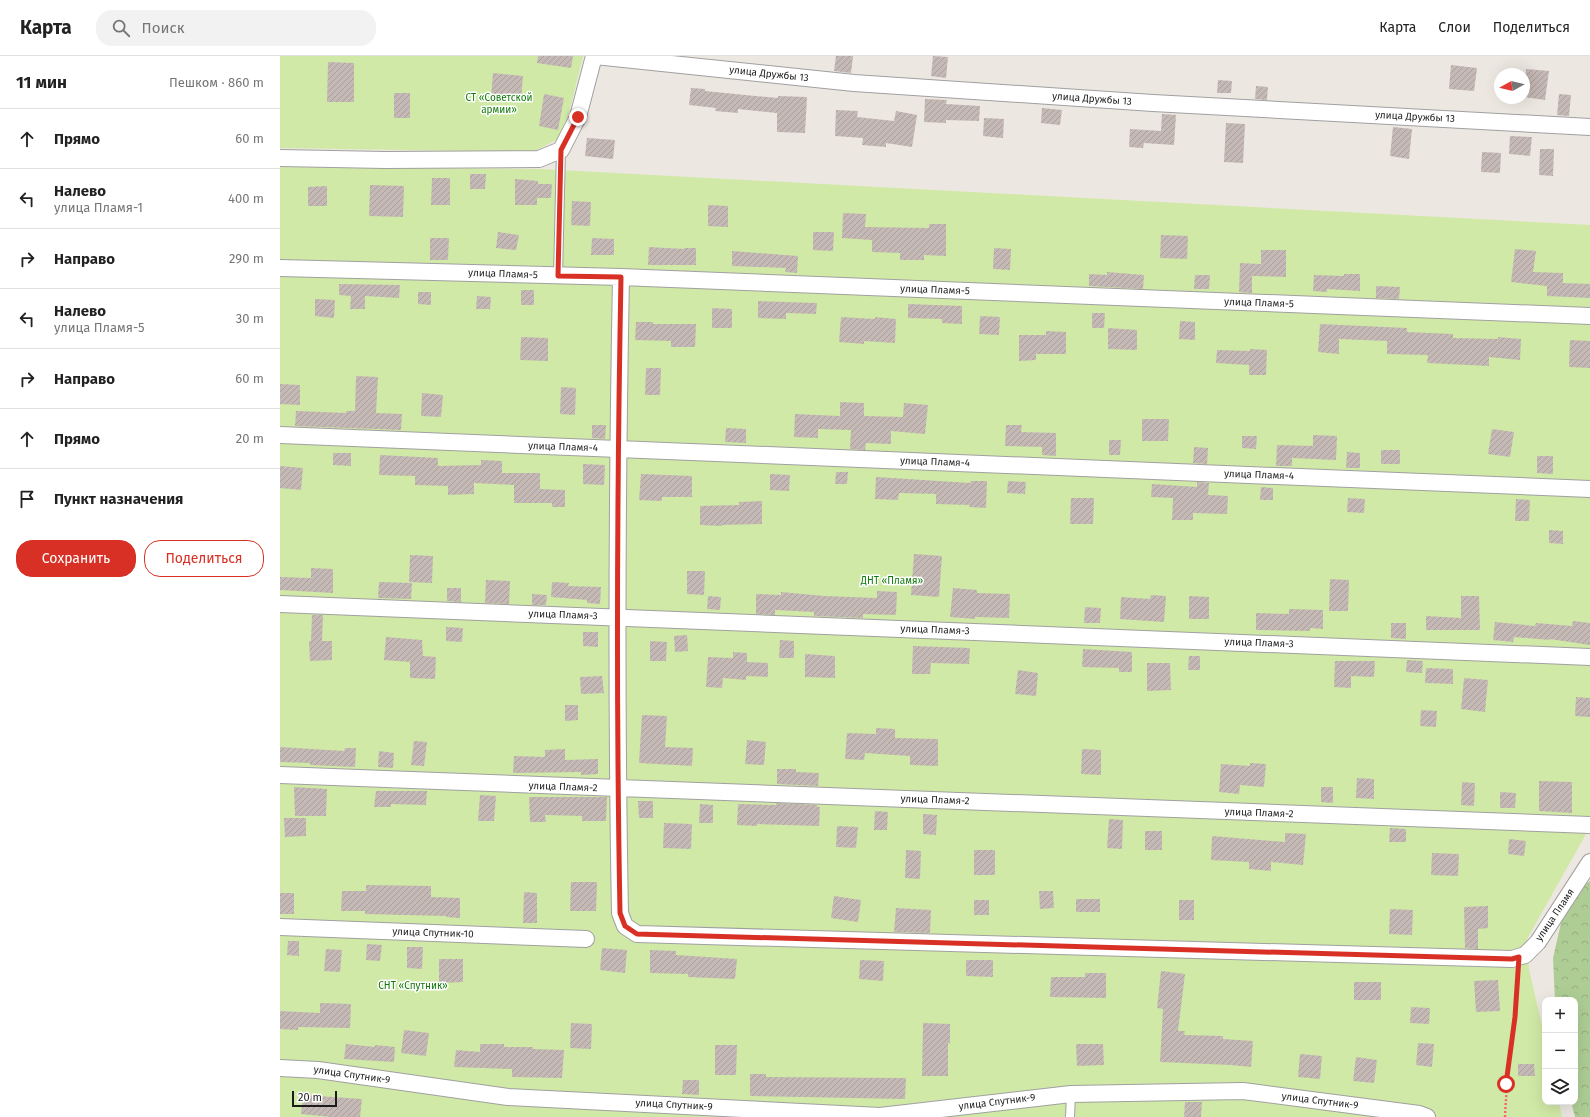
<!DOCTYPE html>
<html lang="ru">
<meta charset="utf-8">
<style>
:root{--surface:#fff;--page:#f2f2f2;--text:#222;--muted:#767676;--line:#e0e0e0;--accent:#d93025}
body{margin:0;font-family:"Fira Sans",sans-serif;background:var(--page);color:var(--text)}
.controls{position:absolute;right:12px;bottom:12px;display:grid;overflow:hidden;border-radius:8px;box-shadow:0 4px 16px #0002}
.controls button{width:36px;height:36px;display:grid;place-items:center;padding:0;border:0;border-bottom:1px solid var(--line);background:var(--surface);color:var(--text);font:20px sans-serif}
.compass{position:absolute;left:1214px;top:12px;width:36px;height:36px;border-radius:50%;background:var(--surface);box-shadow:0 4px 16px #0002;rotate:262deg}
.scale{position:absolute;left:12px;bottom:10px;width:45px;box-sizing:border-box;padding-left:4px;border:2px solid #1c1c1c;border-top:0;font-size:11px;line-height:14px;white-space:nowrap;color:#1c1c1c;-webkit-text-stroke:3px #fff;paint-order:stroke}
.stop{position:absolute;width:12px;height:12px;margin:-9px;border:3px solid #d93025;border-radius:50%;background:#fff}
.stop.end{background:#d93025;border-color:#fff;box-shadow:0 1px 4px #0008}
.list{margin:0;padding:0;list-style:none}
h2{display:flex;justify-content:space-between;align-items:center;height:52px;margin:0;padding:0 16px;font-size:17px}
h2 small{font-size:13px;font-weight:400;color:var(--muted)}
.list li{display:grid;grid-template-columns:26px 1fr auto;gap:12px;align-items:center;box-sizing:border-box;height:60px;padding:0 16px;border-top:1px solid var(--line)}
.list b{display:block;font-size:15px;white-space:nowrap}
.list p{margin:0;font-size:13px;white-space:nowrap;color:var(--muted)}
.list em{font-size:13px;font-style:normal;color:var(--muted)}
.actions{display:flex;gap:8px;padding:12px 16px}
.actions a{flex:1;padding:9px 0;border:1px solid var(--accent);border-radius:16px;text-align:center;font-size:14px;color:var(--accent)}
.actions .main{background:var(--accent);color:#fff}
.icon{flex:none;width:22px;height:22px;fill:none;stroke:currentColor;stroke-width:2;stroke-linecap:round;stroke-linejoin:round}
.map{position:relative;flex:none;width:1310px;height:1061px;overflow:hidden}
header{display:flex;align-items:center;gap:24px;box-sizing:border-box;height:56px;padding:0 20px;background:var(--surface);border-bottom:1px solid var(--line)}
header strong{font-size:19px}
nav{display:flex;gap:22px;margin-inline-start:auto;font-size:14px}
.search{width:280px;height:36px;background:var(--page);display:flex;align-items:center;gap:10px;box-sizing:border-box;padding:0 14px;border-radius:16px;color:var(--muted);font-size:15px}
main{display:flex}
aside{flex:1;background:var(--surface)}
.map>svg:first-child{display:block}
.grass{fill:#d1e9a6}
.forest{fill:url(#forest-crowns)}
.building{fill:url(#building-hatch)}
.lines{fill:none;stroke-linecap:round;stroke-linejoin:round}
.lane-casing{stroke:#a0a0a0;stroke-width:10}
.street-casing{stroke:#a0a0a0;stroke-width:18}
.path{stroke:#fa666d;stroke-width:2.5;stroke-dasharray:2 2;stroke-linecap:butt}
.lane{stroke:#fff;stroke-width:8}
.street{stroke:#fff;stroke-width:16}
.route{stroke:#d93025;stroke-width:5}
.labels{text-anchor:middle;dominant-baseline:central;stroke-width:3;stroke-linejoin:round;paint-order:stroke}
.street-label{font-size:10px;fill:#1c1c1c;stroke:#fff}
.park-label{font-size:10px;fill:#13790b;stroke:#fff}
</style>
<header>
<strong>Карта</strong>
<div class="search"><svg class="icon" aria-label="search" viewBox="0 0 24 24"><circle cx="10" cy="10" r="6"/><path d="M15 15l6 6"/></svg>Поиск</div>
<nav><a>Карта</a><a>Слои</a><a>Поделиться</a></nav>
</header>
<main>
<aside>
<h2>11 мин<small>Пешком · 860 m</small></h2>
<ul class="list">
<li><svg class="icon" aria-label="ahead" viewBox="0 0 24 24"><path d="M12 20V5M6 11l6-6 6 6"/></svg><div><b>Прямо</b></div><em>60 m</em></li>
<li><svg class="icon" aria-label="left" viewBox="0 0 24 24"><path d="M17 20v-9H6M10 6l-5 5 5 5"/></svg><div><b>Налево</b><p>улица Пламя-1</p></div><em>400 m</em></li>
<li><svg class="icon" aria-label="right" viewBox="0 0 24 24"><path d="M7 20v-9h11M14 6l5 5-5 5"/></svg><div><b>Направо</b></div><em>290 m</em></li>
<li><svg class="icon" aria-label="left" viewBox="0 0 24 24"><path d="M17 20v-9H6M10 6l-5 5 5 5"/></svg><div><b>Налево</b><p>улица Пламя-5</p></div><em>30 m</em></li>
<li><svg class="icon" aria-label="right" viewBox="0 0 24 24"><path d="M7 20v-9h11M14 6l5 5-5 5"/></svg><div><b>Направо</b></div><em>60 m</em></li>
<li><svg class="icon" aria-label="ahead" viewBox="0 0 24 24"><path d="M12 20V5M6 11l6-6 6 6"/></svg><div><b>Прямо</b></div><em>20 m</em></li>
<li><svg class="icon" aria-label="arrive" viewBox="0 0 24 24"><path d="M6 21V4h12l-3 4 3 4H6"/></svg><div><b>Пункт назначения</b></div></li>
</ul>
<div class="actions"><a class="main">Сохранить</a><a>Поделиться</a></div>
</aside>
<div class="map">
<svg width="1310" height="1061" viewBox="0 0 1310 1061">
<defs>
<pattern id="forest-crowns" width="20" height="18" patternUnits="userSpaceOnUse"><rect width="20" height="18" fill="#aecd95"/><path d="M2 6a3 3 0 1 1 6 0M12 15a3 3 0 1 1 6 0" fill="none" stroke="#95af80"/></pattern>
<pattern id="building-hatch" width="6" height="6" patternUnits="userSpaceOnUse"><rect width="6" height="6" fill="#c5b9b5"/><path d="M-1 1l2-2M0 6l6-6M5 7l2-2" fill="none" stroke="#a99e9b"/></pattern>
</defs>
<rect width="100%" height="100%" fill="#ede7e1"/>
<path class="grass" d="M0,0H303L289,57L278,83L253,96L0,92Z
M0,111L261,113L1310,169V771L1247,883L1249,913L1265,983V1046H1279L1282,1061H0Z"/>
<path class="forest" d="M1310,825V1061H1295L1291,1046H1295V944H1275L1273,902L1283,858L1298,833Z"/>
<path class="building" d="M258,0H293L291,12L257,7Z
M556,0H573L571,17L554,15Z
M653,0L668,1L666,22L651,20Z
M48,6L74,7V46H47Z
M1171,9L1197,12L1194,35L1169,33Z
M1246,13L1269,15L1265,44L1244,41Z
M213,17L243,20L241,44L211,41Z
M938,24L952,25L951,37H937Z
M976,30L988,31L987,44L975,43Z
M411,32L425,33V35L475,40L498,42V40L527,41L525,77L497,76V57L458,53V57L435,55L436,52L409,49Z
M114,37H130V62H114Z
M264,38L284,42L278,74L259,70Z
M1279,38L1291,39L1289,60L1277,59Z
M645,43L667,44L666,48L700,50L699,65L666,64V67L644,66Z
M762,52L782,54L780,69L761,67Z
M556,54L578,55L577,61L614,65L616,55L637,59L632,91L606,87V91L582,89L583,82L555,80Z
M882,58L896,59L894,89L864,87L863,92L849,91L850,73L881,75Z
M704,62L724,63L723,82L703,80Z
M946,67L965,68L963,107L944,106Z
M1113,71L1132,73L1129,103L1110,100Z
M1230,80L1252,81L1250,100L1229,98Z
M307,82L335,84L333,103L305,100Z
M1260,93H1274L1273,120L1259,119Z
M1202,96L1221,97L1220,117L1201,116Z
M190,118H206L205,133H190Z
M152,122H170V149H151Z
M235,123L258,125V128H272L271,142H257V149H235Z
M90,129L124,130L123,161L89,160Z
M47,130V150H28V131Z
M292,145L311,146L310,170L291,169Z
M428,149L448,150V171L428,170Z
M563,157L586,158L585,171L649,172V168H666V200L644,199V204H620V197L592,196V184L562,182Z
M218,176L239,179L236,194L216,192Z
M533,176H554L553,195L533,194Z
M881,179L908,180L907,203L880,202Z
M150,182H169L168,204H150Z
M312,182L334,183V199H311Z
M369,191L404,193V192H416V209H368Z
M714,192L731,193L730,214L713,213Z
M1235,193L1256,195L1253,216L1283,217V227L1310,228V242L1267,240V230L1231,226Z
M981,194H1006V221L972,220V237L959,236L960,207L981,208Z
M452,195L518,200L517,217L505,216L506,212L452,210Z
M827,216L864,219L863,233L809,230V218L827,219Z
M1064,218H1080V235L1047,233V236L1033,235L1034,219L1064,220Z
M915,219H930L929,233H914Z
M59,228L120,229L119,242L85,240V253H70L71,240L59,239Z
M1096,230L1120,231L1119,243L1096,242Z
M241,234H254V249H241Z
M138,236H151V249L138,248Z
M197,240L211,241L210,253H196Z
M35,243L55,244L54,262L35,260Z
M478,245L537,247L536,258L506,257V263L478,262Z
M628,248L682,250V268L662,267V263L628,262Z
M432,252L452,253V272H432Z
M812,257H825L824,272H812Z
M700,260L720,261L719,279L699,278Z
M561,261L595,263V261L616,263L615,287L584,285V288L559,286Z
M900,265L915,266V284L899,283Z
M356,266H373V268H416L415,291H391V285L355,284Z
M1040,268L1127,272V276L1173,278V282L1218,283V281L1241,283L1240,304L1209,301V310L1147,307L1148,299L1107,298V285L1059,283V298L1038,296Z
M828,272L857,274V294L828,293Z
M766,275L786,276V298H756V304L739,305V279H766Z
M241,281L268,282V305L240,304Z
M1290,284L1310,285V312L1289,311Z
M970,293L987,294L986,319H969V309L936,307L937,294L970,295Z
M366,312H381L380,339H365Z
M76,320L98,321L96,357L122,358L121,374L15,370L16,355L66,357V355H75Z
M0,328L20,329V349L0,348Z
M281,331L296,332L295,359L280,358Z
M142,337L163,339L161,361L141,360Z
M560,346L584,347V360L623,361L624,347L648,349L645,378L611,375V388L586,387L585,394L570,393L571,374L538,373V382L514,381L515,358L560,360Z
M862,363H889L888,385H862Z
M312,369H326L325,383L312,382Z
M726,369H742L741,376L776,377V400L762,399V391L725,390Z
M446,372L466,373V387L445,386Z
M1212,373L1234,376L1230,401L1208,398Z
M1033,379L1057,380L1056,404L1012,402V410H996L997,389L1033,390Z
M962,380H977L976,393L962,392Z
M829,384H841L840,399H829Z
M914,391L928,392L927,408L913,407Z
M1101,394H1120V408H1101Z
M1067,396L1080,397V412H1066Z
M53,397H71V410L53,409Z
M100,399L158,402V410L201,409V404L222,405V417H260V433L285,434V451H272V447H234V429L194,427V438L168,439V430L135,429V420L99,419Z
M1257,400H1273V418L1257,417Z
M303,408L325,409L324,429L303,428Z
M0,410L23,412L21,434L0,432Z
M556,416H568L567,428H555Z
M361,418L412,420V441H382V445L359,444Z
M490,418L510,419L509,435L490,434Z
M596,421L690,427L691,425H707L706,452L689,451L690,449L656,448V438L619,437L618,444L595,443Z
M728,425L746,426L745,438L727,437Z
M917,426L929,427L928,439L948,440L947,458L913,457V464H892L893,442L871,441L872,428L917,431Z
M981,431L993,432V444H980Z
M791,442H814L813,468H790Z
M1068,442L1085,443L1084,457L1067,456Z
M1236,443L1250,444L1249,465H1235Z
M482,445V468L442,469V470L420,469V450L459,449V446Z
M1269,474L1283,475V488L1269,487Z
M634,498L662,500L659,541L631,539Z
M130,499L153,500L152,527L129,526Z
M31,512L53,513V537L0,534V521L31,522Z
M407,515H425L424,539L407,538Z
M1050,523L1069,524L1068,555H1049Z
M206,524L230,525L229,548L205,547Z
M99,526L132,527L131,543L98,542Z
M272,526L289,527L288,530L321,531L320,548L307,547V544L271,541Z
M167,532H181V546L167,545Z
M673,532L697,534V537L730,538L729,562L695,561V563L670,561Z
M597,535L617,536L616,559L583,558V562L534,560V556L495,554V559L476,558V538L501,539V536L544,540L597,542Z
M252,538L267,539L266,549H252Z
M871,539L886,540L884,566L840,563L841,541L870,543Z
M428,540L441,541L440,554L427,553Z
M909,540L929,541V563H909Z
M1181,540H1199L1200,574H1146V560L1181,562Z
M805,551L821,552L820,567H804Z
M1009,553L1043,554V573L1030,572V575L976,574V557L1009,558Z
M32,559H43L42,585H52V604L30,605L29,585H31Z
M1293,565L1310,567V589L1270,583V584L1234,581L1233,586L1213,584L1215,566L1255,570L1256,567L1292,570Z
M1111,567H1126V583L1111,582Z
M166,571L183,572L182,586L166,585Z
M303,576H318V591L303,590Z
M407,579L408,595L395,596L394,580Z
M106,581L142,584L143,600L156,601L155,623L130,622V606L104,604Z
M500,584L514,585V602H499Z
M370,585L387,586L386,605H370Z
M633,590L690,592L689,608L651,607L650,618H632Z
M803,593L852,596V616H839V612L802,611Z
M453,596L467,597V606L488,607V621L466,620V624L443,622L442,632L426,631L428,601L453,602Z
M525,598L555,600V622L525,621Z
M909,600H920V614H908Z
M1127,604L1143,605L1142,617L1126,616Z
M1055,605H1095L1094,621L1071,620V632L1054,631Z
M867,607H890L891,634L867,635Z
M1146,612L1173,613V628L1145,627Z
M738,614L758,617L756,640L735,638Z
M322,620L324,637L301,638L300,621Z
M1184,622L1208,624L1205,656L1181,653Z
M1296,641L1310,642V661L1295,660Z
M285,649H298V664L285,665Z
M1141,654L1157,655L1156,671L1140,670Z
M362,659L387,660L385,691L413,692L412,710L359,707Z
M596,672L615,673V682L658,683V710L630,709V700L585,697L584,704L565,703L567,677L596,678Z
M467,684L486,686L484,709L465,708Z
M134,685L147,686L144,710L131,709Z
M0,691L64,695L65,692H76L75,711L30,709V707L0,706Z
M285,693V704L318,703V718L301,719V716L233,717L234,700L265,701V694Z
M802,693L821,694V719L801,718Z
M99,695L114,697L113,712L98,711Z
M970,707L986,708L984,731L960,729L959,738L939,736L941,708L970,710Z
M497,713H516V716L539,717L538,730L497,728Z
M1077,722L1094,723V743L1076,742Z
M1259,725L1292,726V757L1259,755Z
M1182,726L1195,727L1194,750L1181,749Z
M14,731L47,733L46,760H15Z
M1041,731H1053V747L1041,746Z
M96,735H147L146,749L111,748V751H94Z
M1220,736L1236,737L1235,752H1220Z
M200,739L216,740L214,765H198Z
M249,741H327L326,765H302V760L265,759L266,766H250Z
M358,745H373V762H359Z
M496,747L537,749V751H540L539,770L477,768V770L457,769L458,748L496,749Z
M420,748L433,749V767H419Z
M595,755L608,756L607,774H594Z
M643,758L657,759L656,779L643,778Z
M4,762H26V780L5,781Z
M829,763L843,764L842,793L827,792Z
M384,767L412,768L411,793L383,792Z
M557,770L578,771L576,792L556,791Z
M1110,772L1126,773V786H1109Z
M865,775H882V794H865Z
M1005,777L1026,778L1023,809L991,806V815L969,813V806L931,804L932,780L1005,786Z
M1229,783L1246,785L1244,800L1228,798Z
M626,794L641,795L640,823L625,822Z
M694,794H715V819H694Z
M1152,797L1179,798L1178,820L1151,819Z
M291,826H317L316,855H290Z
M86,829L151,830V841L180,842V862L166,861V860L85,858V855H61L62,835H86Z
M759,835H773L774,852L760,853Z
M244,836L257,837V867H243Z
M0,837H14V858H0Z
M554,840L581,844L578,866L551,862Z
M796,843H820V856H796Z
M694,844H709V859H694Z
M899,844H914V864H899Z
M1208,850V872L1198,873V893L1185,892L1184,851Z
M616,852L651,854L650,877L614,876Z
M1110,853L1133,854L1132,879L1109,878Z
M8,885H19V900L7,899Z
M87,888L102,889L100,905L86,904Z
M127,891H143L142,913L127,912Z
M322,892L347,894L345,917L320,914Z
M46,893L62,894L60,916L44,915Z
M370,894L396,895V899L457,903L455,923L408,921V918L370,917Z
M159,903H183V926L159,927Z
M580,904L604,905L603,925L579,923Z
M686,904H713V921L686,920Z
M881,915L905,918L898,975H905L904,979L943,980V983L973,985L971,1011L951,1009L880,1006L883,953L877,952Z
M805,917H826V942L770,941L771,921H805Z
M1218,924L1220,955L1196,956L1194,925Z
M1074,926H1101V944H1074Z
M40,947L71,948L70,972L18,971V974L0,973V955L40,957Z
M1131,951L1150,952L1149,968L1130,967Z
M291,967L312,968L311,993L290,992Z
M643,967L670,968V987H668V1020H642Z
M124,974L149,977L146,1000L121,997Z
M1138,987L1154,988L1152,1011L1136,1009Z
M66,988L95,991V989L115,991L114,1006L64,1003Z
M200,988H224V991H253V993L284,994L282,1022L232,1021V1013L174,1011L176,994L200,996Z
M796,988H823L824,1009L797,1010Z
M435,989H457L456,1019H435Z
M1020,998L1042,1000L1040,1023L1018,1021Z
M1076,1001L1097,1004L1094,1027L1073,1025Z
M1238,1008H1254L1255,1020H1238Z
M470,1018H486V1021L626,1022L625,1043L470,1040Z
M403,1024H419V1039L402,1038Z
M23,1039L82,1043L80,1061H51L21,1058Z
M905,1046H922L921,1061H904Z"/>
<g class="lines">
<g class="lane-casing">
<path id="lane" d="M278,220L281,94
M790,1061L791,1038"/>
</g>
<g class="street-casing">
<path id="street" d="M315,0L574,27L873,47L1310,71
M0,102L105,104L259,103L281,94L298,61L314,0
M0,212L341,221L1310,260
M341,221C337,433 336,645 340,857L345,870L357,878L1232,903L1245,899L1258,886L1310,806
M0,379L1310,433
M0,548L1310,601
M0,719L1310,769
M0,871L306,883
M0,1012L38,1014L228,1041L600,1060L791,1038L963,1035L1139,1058L1147,1061"/>
</g>
<path class="path" d="M1225,1061C1227,1013 1235,965 1238,916"/>
<use href="#lane" class="lane"/>
<use href="#street" class="street"/>
</g>
<g class="lines">
<path class="route" d="M298,61L281,94L278,220L341,221C337,433 336,645 340,857L345,870L357,878L1232,903L1239,901L1235,961L1226,1028"/>
</g>
<g class="labels">
<g class="street-label">
<text transform="translate(489 18) rotate(6)">улица Дружбы 13</text>
<text transform="translate(812 43) rotate(4)">улица Дружбы 13</text>
<text transform="translate(1135 61) rotate(3)">улица Дружбы 13</text>
<text transform="translate(223 218) rotate(2)">улица Пламя-5</text>
<text transform="translate(655 234) rotate(2)">улица Пламя-5</text>
<text transform="translate(979 247) rotate(2)">улица Пламя-5</text>
<text transform="translate(283 391) rotate(2)">улица Пламя-4</text>
<text transform="translate(655 406) rotate(2)">улица Пламя-4</text>
<text transform="translate(979 419) rotate(2)">улица Пламя-4</text>
<text transform="translate(283 559) rotate(2)">улица Пламя-3</text>
<text transform="translate(655 574) rotate(2)">улица Пламя-3</text>
<text transform="translate(979 587) rotate(2)">улица Пламя-3</text>
<text transform="translate(283 731) rotate(2)">улица Пламя-2</text>
<text transform="translate(655 744) rotate(2)">улица Пламя-2</text>
<text transform="translate(979 757) rotate(2)">улица Пламя-2</text>
<text transform="translate(1275 859) rotate(-56)">улица Пламя</text>
<text transform="translate(153 877) rotate(2)">улица Спутник-10</text>
<text transform="translate(72 1019) rotate(8)">улица Спутник-9</text>
<text transform="translate(1040 1045) rotate(7)">улица Спутник-9</text>
<text transform="translate(717 1046) rotate(-7)">улица Спутник-9</text>
<text transform="translate(394 1049) rotate(3)">улица Спутник-9</text>
</g>
<g class="park-label">
<text x="219" y="42">СТ «Советской<tspan x="219" dy="12">армии»</tspan></text>
<text x="612" y="525">ДНТ «Пламя»</text>
<text x="133" y="930">СНТ «Спутник»</text>
</g>
</g>
</svg>
<div class="controls">
<button>+</button>
<button>−</button>
<button><svg class="icon" aria-label="layers" viewBox="0 0 24 24"><path d="M12 4l9 5-9 5-9-5zM3 14l9 5 9-5"/></svg></button>
</div>
<svg class="compass" viewBox="-18 -18 36 36"><path d="M0-13l5 13h-10z" fill="#e53935"/><path d="M0 13l5-13h-10z" fill="#767676"/></svg>
<div class="scale">20 m</div>
<div class="stop" style="left:1226px;top:1028px"></div>
<div class="stop end" style="left:298px;top:61px"></div>
</div>
</main>
